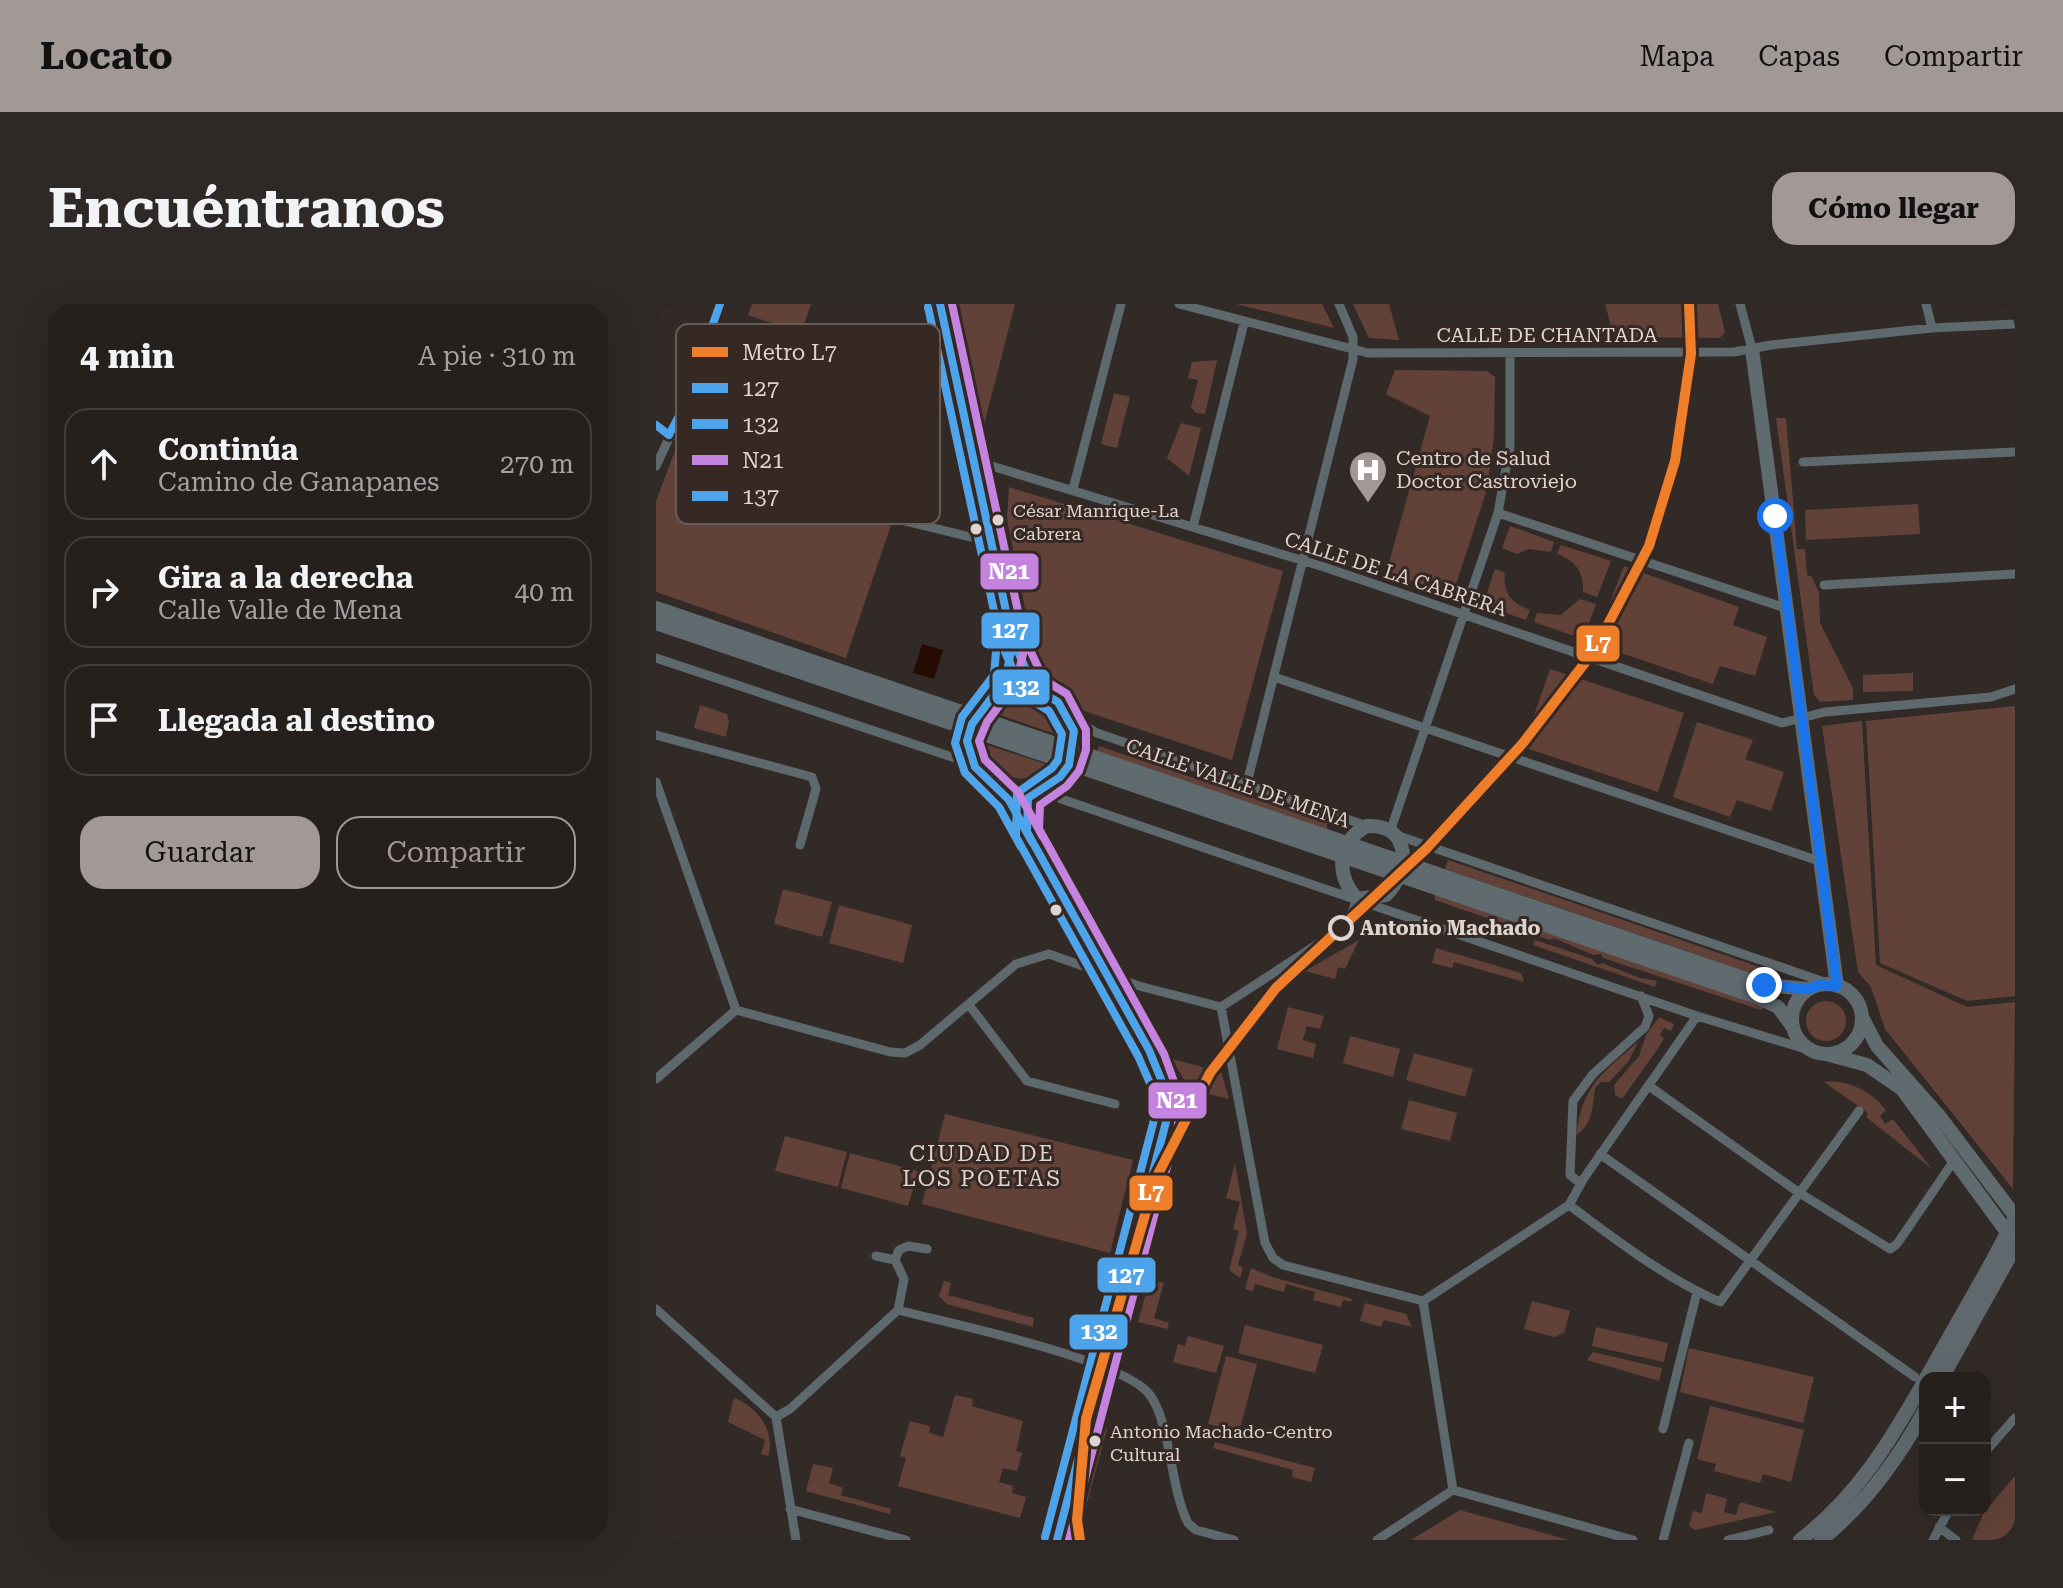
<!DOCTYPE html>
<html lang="es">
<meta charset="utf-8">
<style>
:root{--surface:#26201d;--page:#2e2826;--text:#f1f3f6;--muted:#a4a3a4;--line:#423e3b;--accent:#a29896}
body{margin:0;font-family:"Roboto Serif",serif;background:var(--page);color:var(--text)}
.controls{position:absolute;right:24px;bottom:24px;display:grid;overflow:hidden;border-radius:16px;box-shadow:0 8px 32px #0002}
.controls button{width:72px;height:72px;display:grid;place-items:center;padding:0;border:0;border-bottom:2px solid var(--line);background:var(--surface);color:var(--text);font:40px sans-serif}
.stop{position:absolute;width:24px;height:24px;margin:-18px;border:6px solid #1a73e8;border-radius:50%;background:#fff}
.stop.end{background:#1a73e8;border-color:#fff;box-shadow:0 2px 8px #0008}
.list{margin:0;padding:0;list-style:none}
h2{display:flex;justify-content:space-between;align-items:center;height:104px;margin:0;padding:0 32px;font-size:34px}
h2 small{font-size:26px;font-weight:400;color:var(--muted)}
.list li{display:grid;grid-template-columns:52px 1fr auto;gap:24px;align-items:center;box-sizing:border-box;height:112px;margin:0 16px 16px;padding:0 16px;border:2px solid var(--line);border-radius:24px}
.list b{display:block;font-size:30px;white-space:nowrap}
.list p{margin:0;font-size:26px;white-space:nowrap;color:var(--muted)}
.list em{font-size:26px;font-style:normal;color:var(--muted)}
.actions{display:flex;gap:16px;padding:24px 32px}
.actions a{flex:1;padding:18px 0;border:2px solid var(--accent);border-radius:24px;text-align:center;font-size:28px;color:var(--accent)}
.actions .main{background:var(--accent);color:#111}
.icon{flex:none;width:44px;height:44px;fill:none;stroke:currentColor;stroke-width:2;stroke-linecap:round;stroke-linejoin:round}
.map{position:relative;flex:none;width:1359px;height:1236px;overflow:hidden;border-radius:24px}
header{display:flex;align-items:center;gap:48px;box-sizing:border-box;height:112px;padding:0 40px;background:var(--accent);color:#111}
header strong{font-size:38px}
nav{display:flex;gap:44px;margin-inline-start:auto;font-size:28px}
.intro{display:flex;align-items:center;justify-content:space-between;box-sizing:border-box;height:192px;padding:0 48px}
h1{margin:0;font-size:56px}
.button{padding:20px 36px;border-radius:24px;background:var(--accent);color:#111;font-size:28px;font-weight:700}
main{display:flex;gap:48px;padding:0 48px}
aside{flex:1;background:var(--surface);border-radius:24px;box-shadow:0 8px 32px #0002}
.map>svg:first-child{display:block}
.green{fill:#624238}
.water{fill:#270c05}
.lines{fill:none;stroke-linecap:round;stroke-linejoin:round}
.street{stroke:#5e696d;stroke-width:9}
.secondary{stroke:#606b6f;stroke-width:14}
.primary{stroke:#5f696d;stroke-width:14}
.primary-bridge{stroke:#5f696d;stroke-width:14}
.bus-1-casing{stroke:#362823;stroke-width:14}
.bus-2-casing{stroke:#362823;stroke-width:14}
.bus-3-casing{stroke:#362823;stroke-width:14}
.bus-4-casing{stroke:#362823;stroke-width:14}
.bus-1{stroke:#4da4eb;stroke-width:8}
.bus-2{stroke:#4da4eb;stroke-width:8}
.bus-3{stroke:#c483df;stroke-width:8}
.bus-4{stroke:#4da4eb;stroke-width:8}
.metro-1-casing{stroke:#362823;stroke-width:16}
.metro-1{stroke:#ee7e29;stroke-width:10}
.route{stroke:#1a73e8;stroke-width:10}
.bus-dot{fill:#ded4d1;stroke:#362823;stroke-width:3}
.stop-dot{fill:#362823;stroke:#ded4d1;stroke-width:4}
.labels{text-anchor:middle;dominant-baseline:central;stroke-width:6;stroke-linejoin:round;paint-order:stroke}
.bus-label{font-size:18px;fill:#ded4d1;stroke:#362823;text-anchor:start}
.street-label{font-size:20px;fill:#ded4d1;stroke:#362823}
.poi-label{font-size:20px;fill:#ded4d1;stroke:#362823;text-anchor:start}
.stop-label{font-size:20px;font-weight:bold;fill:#ded4d1;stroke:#362823;text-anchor:start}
.neighbourhood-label{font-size:22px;letter-spacing:2px;fill:#ded4d1;stroke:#362823}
.key{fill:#362823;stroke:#685c57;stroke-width:2}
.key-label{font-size:22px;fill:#ded4d1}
.line-badge{stroke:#362823;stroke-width:3}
.badge-label{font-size:22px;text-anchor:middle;font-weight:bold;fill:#fff}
</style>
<header>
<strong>Locato</strong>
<nav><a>Mapa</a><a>Capas</a><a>Compartir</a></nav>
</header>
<div class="intro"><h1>Encuéntranos</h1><a class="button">Cómo llegar</a></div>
<main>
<aside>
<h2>4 min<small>A pie · 310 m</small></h2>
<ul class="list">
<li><svg class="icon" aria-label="ahead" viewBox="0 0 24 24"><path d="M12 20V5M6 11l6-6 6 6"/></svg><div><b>Continúa</b><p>Camino de Ganapanes</p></div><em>270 m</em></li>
<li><svg class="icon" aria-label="right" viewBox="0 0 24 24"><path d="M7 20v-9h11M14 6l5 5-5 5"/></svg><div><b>Gira a la derecha</b><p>Calle Valle de Mena</p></div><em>40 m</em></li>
<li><svg class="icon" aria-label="arrive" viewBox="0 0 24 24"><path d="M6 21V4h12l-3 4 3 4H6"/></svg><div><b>Llegada al destino</b></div></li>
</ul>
<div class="actions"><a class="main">Guardar</a><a>Compartir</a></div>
</aside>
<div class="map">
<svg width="1359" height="1236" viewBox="0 0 1359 1236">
<rect width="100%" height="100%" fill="#322a27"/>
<path class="green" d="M96,0H155L145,29L92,11Z
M302,0H359L328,121Z
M580,0H666L678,24Z
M697,0H733L743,36L713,34Z
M949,0H1062L1069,28L1064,34L958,33Z
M561,56L549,110L540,109L535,103L542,76L532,74L536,58Z
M739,66L831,67L839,73L838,133L831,185L797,290L730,269L774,112L730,90Z
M458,89L474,93L461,144L445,140Z
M1120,114H1130L1141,245H1149L1151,271L1156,273L1163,289L1164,319L1197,384V396L1164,398L1158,391Z
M525,119L545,124L533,172L511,154Z
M23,136L126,187L237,215L190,354L0,288V197Z
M353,183L627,267L576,456L428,407L380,359L351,215Z
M1262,200L1264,230L1150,236L1149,206Z
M854,222L898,238L895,248L873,245L861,250L846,244Z
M905,241L955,257L941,293L927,288C928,268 920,257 901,250Z
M968,262L1083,303L1077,321L1111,333L1099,372L1064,362L1057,380L938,340Z
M839,265L849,269C846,289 856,299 874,306L870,316L827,301Z
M924,295L940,300L927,335L878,318L881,309L905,311Z
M894,365L1028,409L1002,488L867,443Z
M1257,369V387L1207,388V371Z
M356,398C381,396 397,407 402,431L338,409Z
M44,401L71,410L73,417L70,433L38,424Z
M1359,402V692L1311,697L1224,659L1210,417Z
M1206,417L1220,661L1311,703L1359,698L1357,885L1229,725L1215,683L1202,668L1166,422Z
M1041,418L1097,436L1089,455L1128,468L1115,507L1081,496L1074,513L1017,493Z
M328,440L393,461C373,488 330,471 328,440Z
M443,442L671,519V525L441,447Z
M792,556L1121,669L1119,677L789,565Z
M127,585L176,598L166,633L118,620Z
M779,589L1109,702L1105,706L947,654L945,650L937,651L898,634L894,636C854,622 819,610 779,596Z
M183,601L256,621L247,659L173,639Z
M703,636L689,665L682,663L679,675L649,667Z
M879,636L936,655L942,661L946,659L984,674L1001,677L999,683L877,641Z
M780,644L865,669L868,678L798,658L796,664L776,659Z
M1150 717a20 20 0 1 1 40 0a20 20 0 1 1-40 0Z
M632,703L668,712L664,725L651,722L647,736L660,740L657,754L621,745Z
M1003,713L1018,720L1015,727L1008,724L1004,731L1008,734L1003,743L966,795L959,791L958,781L983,752L990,731Z
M694,732L744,745L737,773L687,759Z
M982,738L972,758L953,778H945L939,784C937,799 937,822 920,831C927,781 945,770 982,738Z
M758,749L817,765L809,793L750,776Z
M516,755L565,768L573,795L544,788L536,817L531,781Z
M1168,778C1192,775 1216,788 1230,806L1224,812L1229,820L1237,815L1276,865L1210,813L1212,809Z
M753,796L801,809L794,837L745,825Z
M289,810L477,856L454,949L266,900Z
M129,832L191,848L182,883L119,867Z
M194,849L262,867L252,902L185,884Z
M579,859L591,930L582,961L587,964L584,974L573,966L583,927L577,925L584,898L570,894Z
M595,964L616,973L696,995L695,998L687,996L685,1003L657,996L659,988L630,980L628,988L599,980L597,987L589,985Z
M494,975L508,979L498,1014L513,1019L511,1025L482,1018Z
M288,977L295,979L292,991L378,1014L377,1023L291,1000L283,992Z
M876,997L914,1007L908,1029L898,1033L868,1025Z
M709,999L750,1010L756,1023L728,1016L725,1023L704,1017Z
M589,1021L667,1041L659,1069L582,1049Z
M940,1023L1012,1039L1008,1058L936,1042Z
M532,1032L568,1042L560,1069L517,1058L522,1040L529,1042Z
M1033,1044L1158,1073L1147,1119L1024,1088Z
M937,1048L1006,1064L1003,1077L931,1056Z
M570,1052L601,1060L583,1128L552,1120Z
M299,1091L317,1095L316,1102L367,1117L360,1147L366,1149L361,1167L347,1164L343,1178L357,1182L356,1189L370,1193L364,1214L242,1182L250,1154L244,1152L254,1117L274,1122L273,1129L287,1133Z
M78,1094C101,1102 120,1128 112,1152L105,1150L109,1136L72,1118Z
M1054,1102L1148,1126L1135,1178L1107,1170L1104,1179L1058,1167L1060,1160L1041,1155Z
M432,1119L451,1125L421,1236H405Z
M559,1138L659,1164L655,1178L636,1173L637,1166L557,1144Z
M157,1160L177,1164L173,1179L187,1184L185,1191L235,1205L234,1210L150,1187Z
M1359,1172V1236H1316L1328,1208Z
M1050,1189L1071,1195L1068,1208L1080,1211L1084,1198L1120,1208L1039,1226L1033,1222L1037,1207L1046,1209Z
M804,1206L913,1236H755Z"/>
<path class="water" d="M266,340L287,346L278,375L257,369Z"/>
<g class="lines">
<path class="street" d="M523,0L712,49L1078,48L1115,41L1276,24L1359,20
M1084,0L1096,45
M1270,0L1276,24
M0,121L126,187L335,238
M319,157L668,263L1126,419L1169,408L1335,393L1359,385
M1147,158L1359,148
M0,162L28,102L64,0
M417,185L465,0
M842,209L1132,305
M537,223L588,19
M1168,281L1359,270
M0,354L317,460
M618,373L1166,558
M413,412L441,429L711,522
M0,431L156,473L160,485L144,541
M0,478L80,706
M591,479L697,55V33L683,0
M382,487L1041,712L1156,747
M735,525L842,209L854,142V49
M743,532L1177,681
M313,701L371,777L459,800
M565,703L609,939L617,954L627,961L767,997
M80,706L234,748L249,749L264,741L360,660L393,650L483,682L565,703L691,621L701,595
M1041,712L928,874L913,901C962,937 1009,974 1064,998L1203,807
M0,775L80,706
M993,782L1142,888L1234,945L1241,940L1299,855
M944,850L1259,1073
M924,879L914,871L917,797L937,770L989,723L993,712L985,692
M220,952L239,956
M767,997L797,1186
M767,997L913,901
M0,1005L120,1113L140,1236
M242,1006L248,975L239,956L243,946L252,942L271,945
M120,1113L134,1105L242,1006C291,1019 468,1055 494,1091C515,1120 514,1184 532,1219L540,1226L578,1236
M1007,1125L1041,988
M1329,1148L1359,1114
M797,1186L977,1236
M134,1205L250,1236
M1283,1223L1300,1236
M721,1236L797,1186
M1007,1236L1033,1139
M1072,1236L1113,1226
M1277,1236L1293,1206"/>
<path class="secondary" d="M284,0L356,335L379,385
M1096,45L1181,682
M0,304L1108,681L1153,685
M0,319L1101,693L1122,703L1137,723
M312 437a53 53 0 1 1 106 0a53 53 0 1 1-106 0Z
M342,389L356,336
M344,486L493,746C505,771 513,789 510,818L401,1236
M711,522C755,520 755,566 730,591L701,595C679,570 681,538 711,522Z
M371,527L372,494L382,487
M1136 715a35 35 0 1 1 70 0a35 35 0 1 1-70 0Z
M1206,713L1221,742L1284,813L1359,912
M1170,750L1211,761L1246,785L1359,939"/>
<path class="primary" d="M1270,1074L1334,961
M1286,1074L1359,943
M1144,1236C1200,1194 1235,1136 1269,1076
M1165,1236C1209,1201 1242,1155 1269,1106"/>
<path class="primary-bridge" d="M1334,961L1359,914"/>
<g class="bus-1-casing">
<path id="bus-1" d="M284,0L356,335L379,385L402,398L418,427L413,461L404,473L372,494L371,528L493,746L507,780L510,818L401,1236
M354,323L355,348L349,376L316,420L311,437L319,463L353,496L376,538"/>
</g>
<g class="bus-2-casing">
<path id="bus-2" d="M272,3L345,339L369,392L393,407L406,430L402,456L396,464L361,489L360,533L482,752L496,784L498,816L389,1233
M342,324L338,371L306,413L299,439L309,469L343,503L365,543"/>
</g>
<g class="bus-3-casing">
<path id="bus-3" d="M296,0L367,331L388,376L411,390L430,426V446L423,467L411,482L384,501L383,525L508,750L521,786L522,821L413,1236
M366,322L367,350L360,379L331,418L323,437L329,456L362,488L387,533"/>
</g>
<g class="bus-4-casing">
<path id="bus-4" d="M0,121L13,131L28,102L64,0"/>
</g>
<use href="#bus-1" class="bus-1"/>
<use href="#bus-2" class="bus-2"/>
<use href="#bus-3" class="bus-3"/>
<use href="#bus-4" class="bus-4"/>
<g class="metro-1-casing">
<path id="metro-1" d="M424,1236L421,1216L430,1115L499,876L554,769L620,684L771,544L867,439L938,347L993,242L1019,157L1035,50L1033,0"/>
</g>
<use href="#metro-1" class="metro-1"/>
</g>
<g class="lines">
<path class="route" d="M1108,681L1153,685L1163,681L1181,682L1119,212"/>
</g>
<defs>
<g id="hospital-pin" transform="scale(2)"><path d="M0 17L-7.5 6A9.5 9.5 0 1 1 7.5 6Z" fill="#a29896" stroke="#362823"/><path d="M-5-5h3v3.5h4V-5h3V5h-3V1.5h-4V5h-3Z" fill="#fff"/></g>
</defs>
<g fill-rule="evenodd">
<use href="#hospital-pin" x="712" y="166"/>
</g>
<g class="bus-dot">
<circle cx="342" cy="216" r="7"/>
<circle cx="320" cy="225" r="7"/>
<circle cx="400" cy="606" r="7"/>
<circle cx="439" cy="1137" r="7"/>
</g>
<circle class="stop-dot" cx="685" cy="624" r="11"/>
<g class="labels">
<g class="bus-label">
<text x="357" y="206">César Manrique-La<tspan x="357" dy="23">Cabrera</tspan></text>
<text x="454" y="1127">Antonio Machado-Centro<tspan x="454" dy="23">Cultural</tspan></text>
</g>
<g class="street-label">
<text x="891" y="31">CALLE DE CHANTADA</text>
<text transform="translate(740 270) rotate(18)">CALLE DE LA CABRERA</text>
<text transform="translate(582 479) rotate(19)">CALLE VALLE DE MENA</text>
</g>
<g class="poi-label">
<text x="740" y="154">Centro de Salud<tspan x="740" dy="23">Doctor Castroviejo</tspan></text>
</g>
<g class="stop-label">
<text x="704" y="624">Antonio Machado</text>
</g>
<g class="neighbourhood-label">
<text x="326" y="849">CIUDAD DE<tspan x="326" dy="25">LOS POETAS</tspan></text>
</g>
</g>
<rect x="20" y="20" width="264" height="200" rx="12" class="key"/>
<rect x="36" y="43" width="36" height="10" fill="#ee7e29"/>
<rect x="36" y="79" width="36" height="10" fill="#4da4eb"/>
<rect x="36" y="115" width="36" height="10" fill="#4da4eb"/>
<rect x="36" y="151" width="36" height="10" fill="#c483df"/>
<rect x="36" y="187" width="36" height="10" fill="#4da4eb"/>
<g class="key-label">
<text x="86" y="56">Metro L7</text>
<text x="86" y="92">127</text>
<text x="86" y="128">132</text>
<text x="86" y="164">N21</text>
<text x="86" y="200">137</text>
</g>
<g class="line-badge">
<rect x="323" y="248" width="61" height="39" rx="8" fill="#c483df"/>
<rect x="324" y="307" width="61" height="39" rx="8" fill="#4da4eb"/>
<rect x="919" y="320" width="46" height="39" rx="8" fill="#ee7e29"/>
<rect x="335" y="364" width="60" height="38" rx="8" fill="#4da4eb"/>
<rect x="491" y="777" width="61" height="39" rx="8" fill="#c483df"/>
<rect x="472" y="870" width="46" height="38" rx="8" fill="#ee7e29"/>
<rect x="440" y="952" width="61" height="38" rx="8" fill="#4da4eb"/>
<rect x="412" y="1009" width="61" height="38" rx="8" fill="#4da4eb"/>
</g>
<g class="badge-label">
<text x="353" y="275">N21</text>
<text x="354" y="334">127</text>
<text x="942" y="347">L7</text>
<text x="365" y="391">132</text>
<text x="521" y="804">N21</text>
<text x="495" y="896">L7</text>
<text x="470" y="979">127</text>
<text x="443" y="1035">132</text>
</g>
</svg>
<div class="controls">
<button>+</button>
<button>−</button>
</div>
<div class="stop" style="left:1119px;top:212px"></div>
<div class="stop end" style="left:1108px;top:681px"></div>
</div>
</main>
